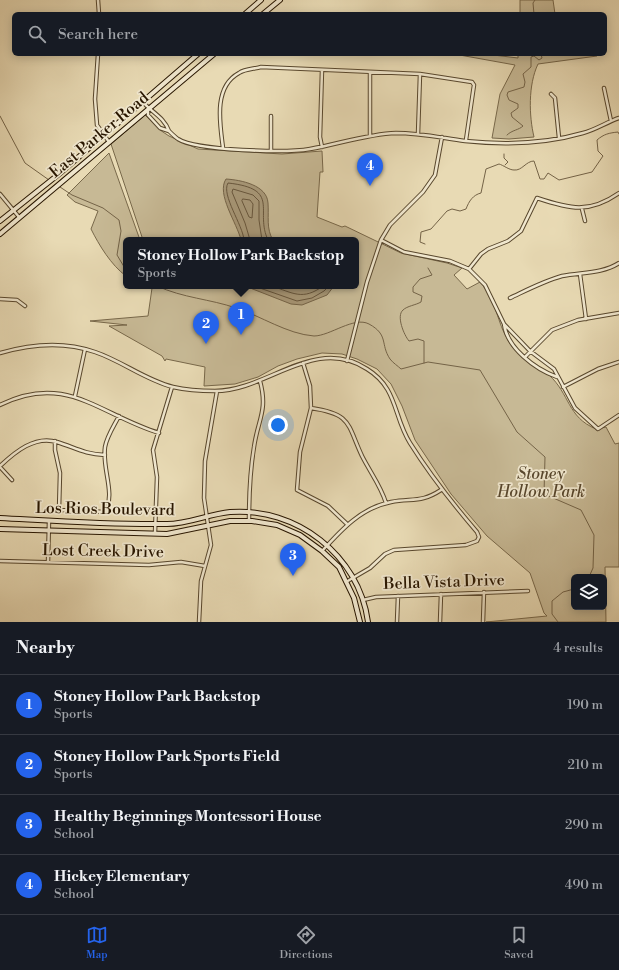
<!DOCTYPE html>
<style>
:root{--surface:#171b24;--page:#20242c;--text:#f1f3f6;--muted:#9ea1a6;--line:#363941;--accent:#2563eb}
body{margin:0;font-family:"Libre Bodoni",serif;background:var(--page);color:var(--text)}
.controls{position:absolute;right:12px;bottom:12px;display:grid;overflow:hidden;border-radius:6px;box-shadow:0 2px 10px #0003}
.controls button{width:36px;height:36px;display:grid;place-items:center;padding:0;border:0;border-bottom:1px solid var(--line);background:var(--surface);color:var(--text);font:20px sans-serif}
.you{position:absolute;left:278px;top:425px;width:14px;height:14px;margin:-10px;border:3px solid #fff;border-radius:50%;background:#1a73e8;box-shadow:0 0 0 6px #1a73e833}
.badge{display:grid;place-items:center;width:26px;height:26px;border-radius:50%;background:var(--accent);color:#fff;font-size:13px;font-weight:700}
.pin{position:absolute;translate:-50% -33px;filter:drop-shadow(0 1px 2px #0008)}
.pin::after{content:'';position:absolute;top:21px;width:14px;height:12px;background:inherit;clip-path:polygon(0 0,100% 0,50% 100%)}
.popup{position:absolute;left:123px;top:237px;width:236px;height:52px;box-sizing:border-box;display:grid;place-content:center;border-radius:6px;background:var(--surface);filter:drop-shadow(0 1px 3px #0005);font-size:13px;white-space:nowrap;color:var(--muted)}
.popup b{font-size:15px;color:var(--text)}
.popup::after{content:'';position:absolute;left:50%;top:100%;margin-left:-8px;border:8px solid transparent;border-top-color:var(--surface)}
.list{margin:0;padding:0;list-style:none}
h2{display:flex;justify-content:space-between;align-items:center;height:52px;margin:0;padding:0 16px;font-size:17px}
h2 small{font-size:13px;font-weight:400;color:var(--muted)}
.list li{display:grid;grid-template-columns:26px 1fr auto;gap:12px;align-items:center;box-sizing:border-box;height:60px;padding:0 16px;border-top:1px solid var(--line)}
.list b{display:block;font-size:15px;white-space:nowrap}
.list p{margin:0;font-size:13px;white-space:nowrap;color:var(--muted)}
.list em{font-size:13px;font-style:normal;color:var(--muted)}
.icon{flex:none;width:22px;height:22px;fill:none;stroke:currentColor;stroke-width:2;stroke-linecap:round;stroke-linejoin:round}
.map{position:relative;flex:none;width:619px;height:622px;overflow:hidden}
.search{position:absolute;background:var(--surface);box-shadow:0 2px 10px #0003;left:12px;right:12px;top:12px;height:44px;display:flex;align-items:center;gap:10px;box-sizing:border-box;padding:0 14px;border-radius:6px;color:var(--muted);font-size:15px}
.sheet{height:292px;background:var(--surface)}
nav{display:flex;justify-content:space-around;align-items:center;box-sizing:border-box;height:56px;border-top:1px solid var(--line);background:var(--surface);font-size:11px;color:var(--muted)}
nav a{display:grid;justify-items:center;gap:2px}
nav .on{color:var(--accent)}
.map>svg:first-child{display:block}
.green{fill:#c7b995;stroke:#78684a;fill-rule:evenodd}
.water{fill:#a79777;stroke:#746347}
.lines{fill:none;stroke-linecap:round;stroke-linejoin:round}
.shore{stroke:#68563c;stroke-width:1}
.stream{stroke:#746347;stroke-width:1}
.street-casing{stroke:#58472d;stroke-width:4.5}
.secondary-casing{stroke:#281600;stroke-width:6}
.street{stroke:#f0e7ce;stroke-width:2.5}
.secondary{stroke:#f0e7ce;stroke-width:4}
.labels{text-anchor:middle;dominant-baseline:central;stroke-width:3.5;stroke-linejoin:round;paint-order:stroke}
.street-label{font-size:16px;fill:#281600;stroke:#f0e7ce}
.park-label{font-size:16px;font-style:italic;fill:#58472d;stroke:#f0e7ce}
</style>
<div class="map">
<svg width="619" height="622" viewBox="0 0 619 622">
<rect width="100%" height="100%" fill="#e8dab4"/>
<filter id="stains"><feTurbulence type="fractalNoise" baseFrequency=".005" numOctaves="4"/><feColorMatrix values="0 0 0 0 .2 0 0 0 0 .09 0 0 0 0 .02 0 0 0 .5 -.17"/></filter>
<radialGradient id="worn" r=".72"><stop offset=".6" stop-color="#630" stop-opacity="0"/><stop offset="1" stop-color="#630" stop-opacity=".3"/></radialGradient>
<path class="green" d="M520,0H553L555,14H520Z
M454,54H485L518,58V54H597V56L538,64C528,85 529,116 534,137L509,139L492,138L500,94L515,65Z
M145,115L160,130L169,136L198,149L282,154L322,151L323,172H320L317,217L342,227L345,226L401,253L447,263L462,268L454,275L467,289L480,282C498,303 496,321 509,342C519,358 535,364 549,375C570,394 567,417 596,429L606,427L615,444L619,443V567H605L606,622H486L547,616L544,613L530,573L487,536L451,494L415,440L402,406L391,384L377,369L357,359L342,354L322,353L297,359L278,366L258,377L235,384L204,386L205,367L166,359L165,361L162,356L109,326L127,325L90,321L148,316L152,288L146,286H356V240H143L111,144ZM574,577H604V607H574Z
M109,153L140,240H126V276C111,265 99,245 91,229L98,211L75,202L67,195Z"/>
<path class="water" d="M226,179C241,180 267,185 268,203C269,216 266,229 273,240H241C237,223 216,194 226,179Z
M245,286H334L327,295L302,305L291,304Z"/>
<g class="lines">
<path class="shore" d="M243,199L250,200L253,204L252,218L249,217L242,201Z
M244,240C243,225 221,195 228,183C282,189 254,211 268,240
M250,240L245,223L232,192L233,189L253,195L259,201V220L262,240
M254,286L297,301L312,298L324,291L329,286
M272,286C293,293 303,301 323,286"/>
<path class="stream" d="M534,14L533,3L535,0
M0,116L25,163L49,180
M507,135C512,130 519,130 523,126L512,117L511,113L518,108V104L509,100L507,95L508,92L524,87L525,82L523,74L531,67V57L534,56L539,60L542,58L541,54
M504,154V158L508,162L505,165
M60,187L72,195L103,208L119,220L121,231L117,255L126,270
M425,244L420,242L421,232L431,229L447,211L452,209L460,211L466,209C469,201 473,195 481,193L486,169L499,164C503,165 509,170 514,170C522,171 526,161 534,161L540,179H544L548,173L559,180L592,172L603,156L598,151L597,140C604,134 609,133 618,132L619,134
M157,286C183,298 210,299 236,308C261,316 287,334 314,336C330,336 354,316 369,324C389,335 380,344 390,359C393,363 398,366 401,369L428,362L480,370L517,432L545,457L544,494L581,510L594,535L593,568L589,577
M424,363V341L418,339L409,341C404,335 396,316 403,310C407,306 416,305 421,302L422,296L413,292V287L420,279L432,275L428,268
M558,622L552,614V601L563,592L574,589"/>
<g class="street-casing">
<path id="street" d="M98,0L99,14
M98,54L95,99L97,125L109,142
M604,88L611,121
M551,94L555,98L559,138
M142,101C151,112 164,117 169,131L160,128L148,115V110
M169,131C172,134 175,137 178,139C197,151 287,153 310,149C339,144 367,134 396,133C420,133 442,138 465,141C504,145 545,144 583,133C595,130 607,122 619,118
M418,134L420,74
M370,135V72
M322,147L320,137L322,70
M223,148C220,124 213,87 239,73C245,69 254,69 261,67L420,74L472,82L474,85L466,140
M271,150V116
M0,194L19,217
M582,209L585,221
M381,240L404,252L450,261L469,269L485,285L504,324
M469,269L481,254L488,249L508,241L521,231L537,198C570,209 589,214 619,193
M580,274L586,319
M510,298C527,290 544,281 562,276C581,272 602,274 619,263
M0,299L17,300L25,306
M0,353C31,344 64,341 95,352C122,361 145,380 173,387C186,390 201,391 215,391C268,391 314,335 367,369C398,388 393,416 410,443C430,475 453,504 477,532L479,537L477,541L466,545L394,550L385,554L370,568L346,582
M525,357L552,330L578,320L619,313
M347,361L367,282L381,240L390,225L423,192L435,175L442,137
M303,363L310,386L311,408L300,452L297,490L328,506L347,524
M557,377C535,369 507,348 504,324L530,351L554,369L575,408L598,429L619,415
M563,387L598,369L619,362
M75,396L85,349
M0,405C66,372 100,415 159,433
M311,408C352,414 347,424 362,456C370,472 381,486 386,503
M55,441V450L60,473L59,510L106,512C115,491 102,469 105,447C107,436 114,426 119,416
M0,466C15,452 35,435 57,442C76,448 84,454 105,455
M0,467L12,480
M249,521C249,497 250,471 254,447C258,419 268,411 260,381
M155,533L157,477L153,450L172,387
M322,551C342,529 361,508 391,502C413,498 421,503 441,490
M0,561L149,565L181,562L205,566
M48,562L49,521
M363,600L376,597L528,591
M199,622L201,581L211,545L204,498L205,461L217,391
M397,622L398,596
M440,622L441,594
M483,622L484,592"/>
</g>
<g class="secondary-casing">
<path id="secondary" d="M245,14L261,0
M263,14L280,0
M0,221L59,174L198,54
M0,234L214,54
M0,518C56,521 112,525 167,524C188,524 209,514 230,512C296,507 359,555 368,622
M0,529L167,534L230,521H252L277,525L300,535L322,551L339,567L354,598L360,622"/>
</g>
<use href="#street" class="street"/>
<use href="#secondary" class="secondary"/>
</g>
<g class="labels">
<g class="street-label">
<text transform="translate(99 135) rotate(-40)">East Parker Road</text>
<text transform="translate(105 509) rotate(1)">Los Rios Boulevard</text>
<text transform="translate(103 551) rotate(1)">Lost Creek Drive</text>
<text transform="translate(444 582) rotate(-2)">Bella Vista Drive</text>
</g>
<g class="park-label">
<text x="541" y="474">Stoney<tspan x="541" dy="18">Hollow Park</tspan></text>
</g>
</g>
<rect width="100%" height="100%" filter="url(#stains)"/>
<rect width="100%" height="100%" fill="url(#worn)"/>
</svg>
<div class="controls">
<button><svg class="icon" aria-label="layers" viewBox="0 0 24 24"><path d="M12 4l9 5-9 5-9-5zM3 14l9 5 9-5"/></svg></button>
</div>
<div class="you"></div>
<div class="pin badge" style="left:241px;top:335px">1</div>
<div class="popup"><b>Stoney Hollow Park Backstop</b>Sports</div>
<div class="pin badge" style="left:206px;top:344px">2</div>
<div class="pin badge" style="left:293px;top:576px">3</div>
<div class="pin badge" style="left:370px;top:186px">4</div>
<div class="search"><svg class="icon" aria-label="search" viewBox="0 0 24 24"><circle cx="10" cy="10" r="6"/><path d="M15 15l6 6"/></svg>Search here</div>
</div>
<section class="sheet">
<h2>Nearby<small>4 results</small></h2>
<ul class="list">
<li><span class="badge">1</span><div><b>Stoney Hollow Park Backstop</b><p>Sports</p></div><em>190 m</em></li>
<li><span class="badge">2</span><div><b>Stoney Hollow Park Sports Field</b><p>Sports</p></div><em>210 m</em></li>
<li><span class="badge">3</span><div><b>Healthy Beginnings Montessori House</b><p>School</p></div><em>290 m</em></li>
<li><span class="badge">4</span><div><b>Hickey Elementary</b><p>School</p></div><em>490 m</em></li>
</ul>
</section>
<nav>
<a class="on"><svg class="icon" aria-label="map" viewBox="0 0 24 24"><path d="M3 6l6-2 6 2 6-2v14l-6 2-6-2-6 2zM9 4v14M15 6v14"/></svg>Map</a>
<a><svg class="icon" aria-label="directions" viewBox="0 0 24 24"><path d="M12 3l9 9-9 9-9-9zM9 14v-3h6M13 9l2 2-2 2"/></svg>Directions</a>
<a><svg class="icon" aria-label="saved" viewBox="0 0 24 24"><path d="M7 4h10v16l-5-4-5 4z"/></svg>Saved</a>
</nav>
